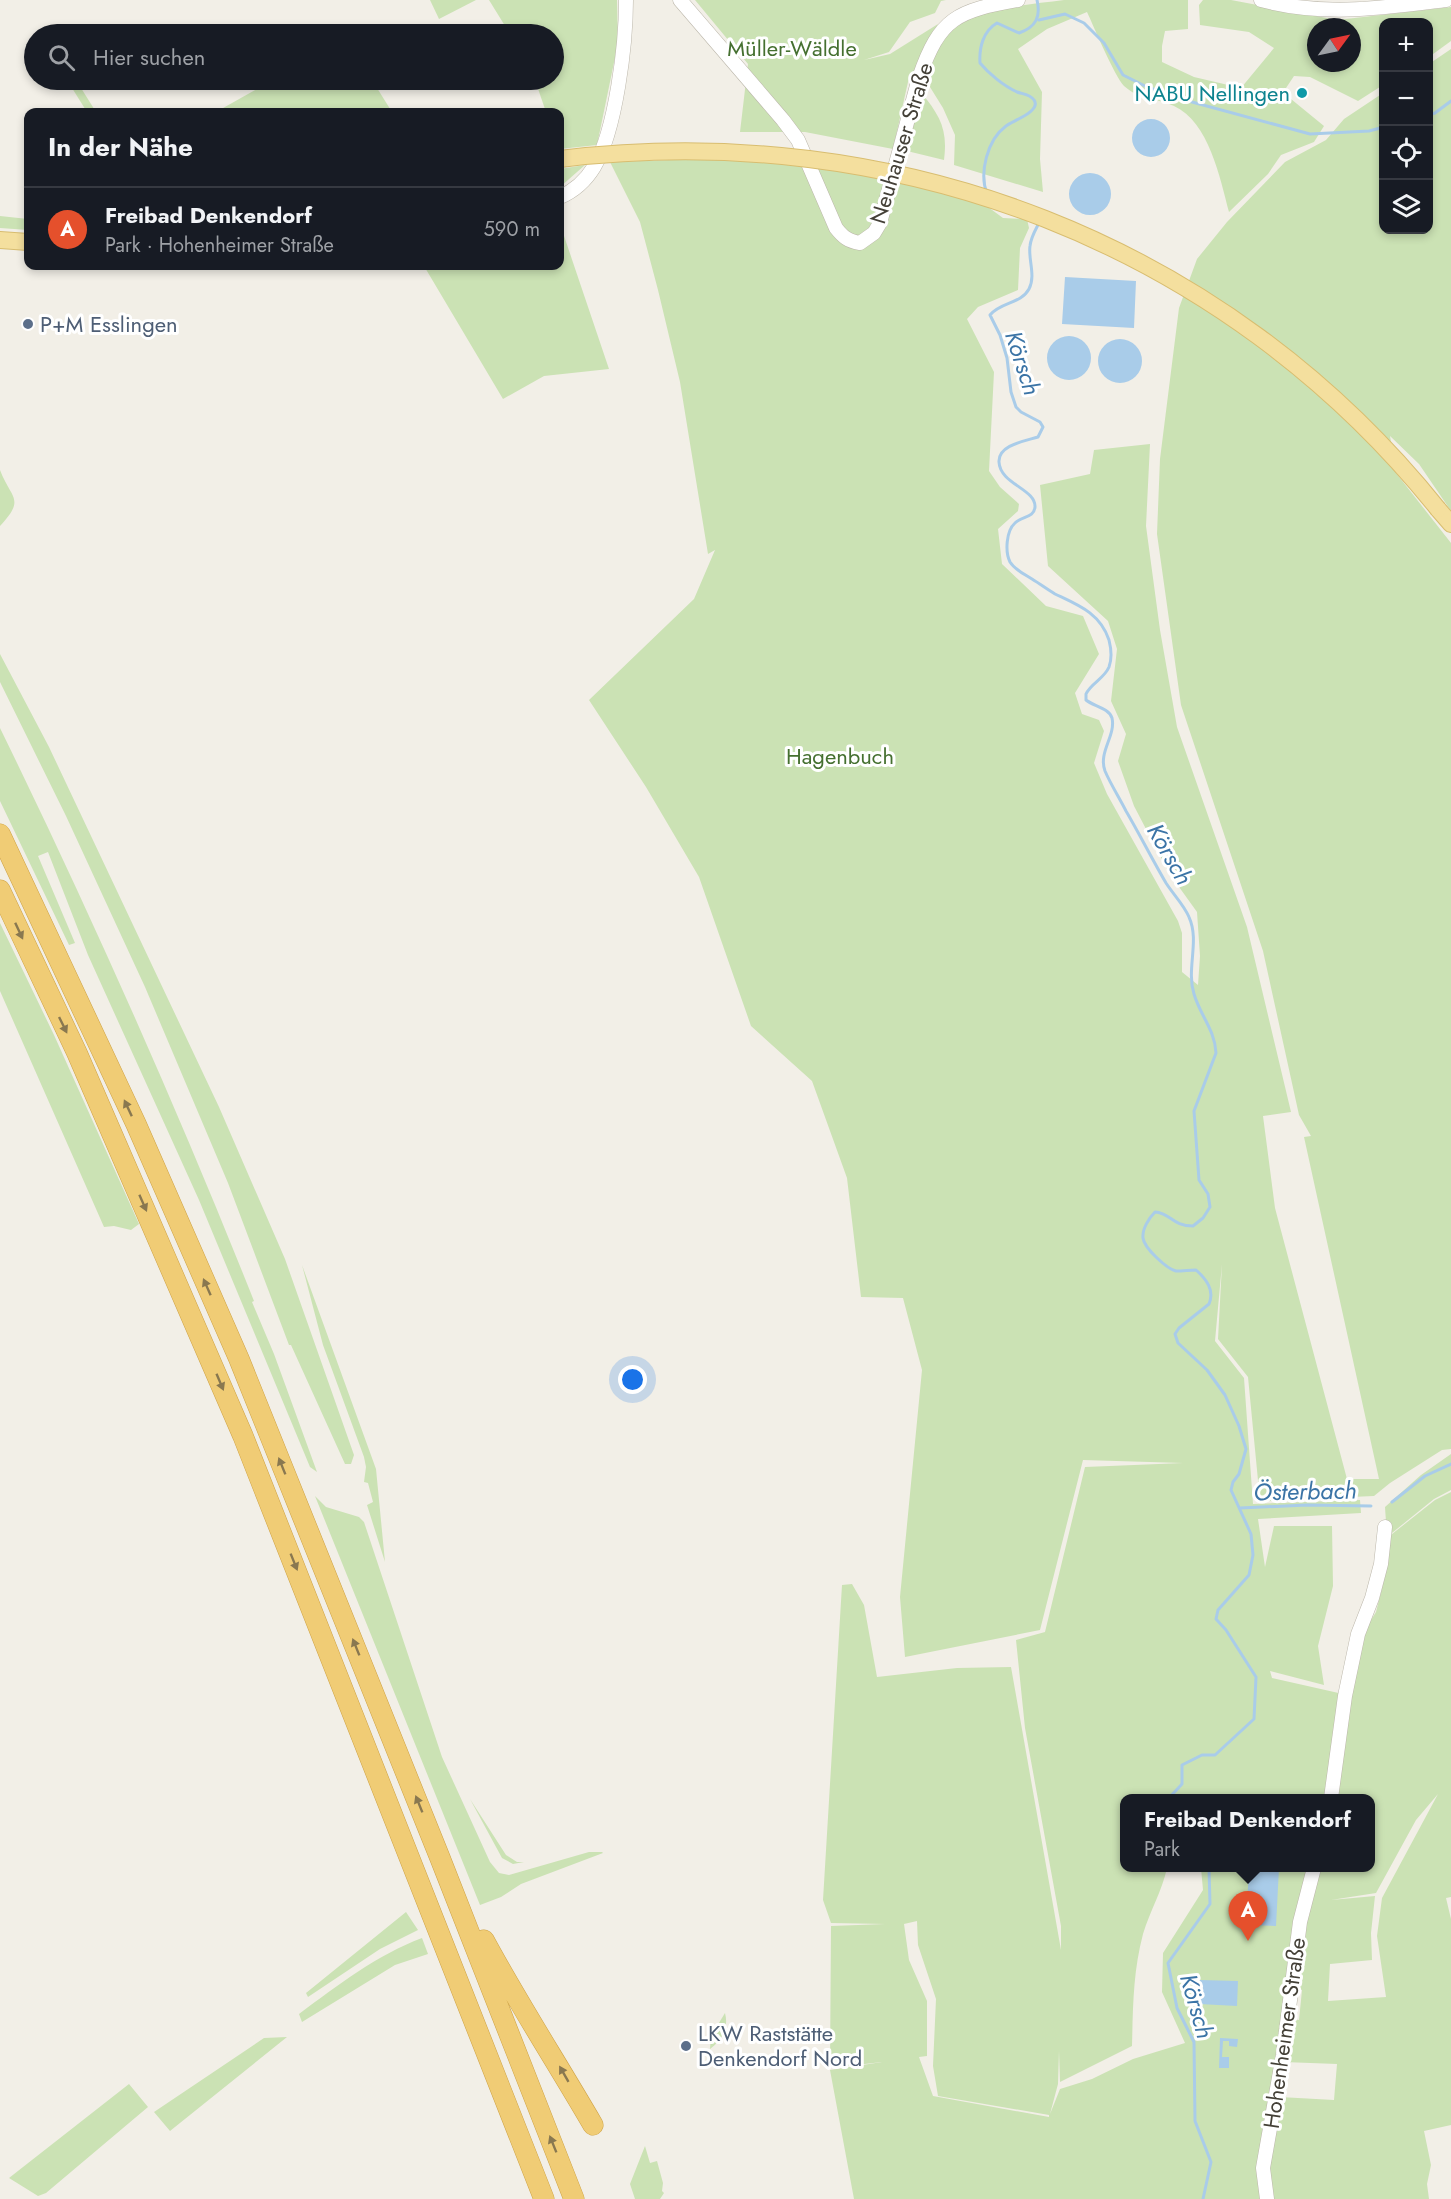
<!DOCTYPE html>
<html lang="de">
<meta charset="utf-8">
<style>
:root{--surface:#171b24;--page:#242831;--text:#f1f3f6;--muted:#9ea1a6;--line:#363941;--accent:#e5502c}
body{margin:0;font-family:Jost,sans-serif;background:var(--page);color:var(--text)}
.controls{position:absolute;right:18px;top:18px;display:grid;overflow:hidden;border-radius:12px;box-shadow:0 3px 9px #0003}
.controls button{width:54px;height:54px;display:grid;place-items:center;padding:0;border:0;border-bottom:2px solid var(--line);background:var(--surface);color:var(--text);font:30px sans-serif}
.compass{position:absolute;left:1307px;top:18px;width:54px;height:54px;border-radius:50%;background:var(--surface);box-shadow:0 3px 9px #0003;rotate:57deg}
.you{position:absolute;left:633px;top:1380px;width:21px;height:21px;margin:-15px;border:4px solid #fff;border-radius:50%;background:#1a73e8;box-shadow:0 0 0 9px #1a73e833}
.badge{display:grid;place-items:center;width:39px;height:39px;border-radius:50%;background:var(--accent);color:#fff;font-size:20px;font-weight:700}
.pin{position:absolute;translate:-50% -50px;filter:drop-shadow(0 2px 3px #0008)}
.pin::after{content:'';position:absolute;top:32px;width:21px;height:18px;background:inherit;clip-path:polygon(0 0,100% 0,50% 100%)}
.popup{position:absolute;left:1120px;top:1794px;width:255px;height:78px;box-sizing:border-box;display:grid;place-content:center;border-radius:12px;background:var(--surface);filter:drop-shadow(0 2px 4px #0005);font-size:20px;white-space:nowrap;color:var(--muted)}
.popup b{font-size:22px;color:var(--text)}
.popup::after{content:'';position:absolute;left:50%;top:100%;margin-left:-12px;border:12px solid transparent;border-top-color:var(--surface)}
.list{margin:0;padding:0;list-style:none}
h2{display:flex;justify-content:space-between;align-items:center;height:78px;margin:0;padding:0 24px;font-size:26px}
h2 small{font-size:20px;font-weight:400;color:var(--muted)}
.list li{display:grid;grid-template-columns:39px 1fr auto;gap:18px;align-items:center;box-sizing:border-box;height:84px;padding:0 24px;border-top:2px solid var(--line)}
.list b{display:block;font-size:22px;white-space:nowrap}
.list p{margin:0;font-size:20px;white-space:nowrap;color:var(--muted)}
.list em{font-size:20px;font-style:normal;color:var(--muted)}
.icon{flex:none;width:33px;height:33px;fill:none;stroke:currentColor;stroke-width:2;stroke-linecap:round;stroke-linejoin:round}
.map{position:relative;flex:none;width:1451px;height:2199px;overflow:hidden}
.search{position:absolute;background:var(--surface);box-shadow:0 3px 9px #0003;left:24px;top:24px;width:540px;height:66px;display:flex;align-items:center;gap:15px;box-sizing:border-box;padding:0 21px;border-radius:33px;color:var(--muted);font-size:22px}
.panel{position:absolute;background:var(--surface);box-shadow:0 3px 9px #0003;left:24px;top:108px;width:540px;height:162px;border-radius:12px}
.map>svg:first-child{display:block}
.green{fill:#cbe2b4;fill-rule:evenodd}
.water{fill:#a9cce9}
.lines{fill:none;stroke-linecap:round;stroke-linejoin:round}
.stream{stroke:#a9cce9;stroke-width:3}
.minor-casing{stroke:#bcb7ab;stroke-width:15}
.major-casing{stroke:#d8bd70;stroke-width:18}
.highway-casing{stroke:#cea246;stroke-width:21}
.minor{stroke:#fff;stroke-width:14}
.major{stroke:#f4df9e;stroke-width:16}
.highway{stroke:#f0cc75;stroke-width:20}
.major-bridge-casing{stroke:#d8bd70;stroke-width:18;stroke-linecap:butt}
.major-bridge{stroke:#f4df9e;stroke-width:16}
.oneway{fill:#897850}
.culture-dot{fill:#0f9aa8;stroke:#fff;stroke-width:2}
.service-dot{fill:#5c6f8a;stroke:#fff;stroke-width:2}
.labels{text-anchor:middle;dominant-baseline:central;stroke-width:6;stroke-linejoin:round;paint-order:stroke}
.park-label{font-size:22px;fill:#457030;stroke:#fff}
.culture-label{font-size:22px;fill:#0d838f;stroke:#fff;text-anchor:end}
.street-label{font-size:22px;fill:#444037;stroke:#fff}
.service-label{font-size:22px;fill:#4e5e75;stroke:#fff;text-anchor:start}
.water-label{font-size:24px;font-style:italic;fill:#3b74a6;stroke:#fff}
</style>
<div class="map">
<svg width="1451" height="2199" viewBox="0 0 1451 2199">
<rect width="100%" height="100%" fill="#f2efe7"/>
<path class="green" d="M430,0H476L439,19Z
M489,0H617L618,43L597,145L560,149V112H546L535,80H554V34H510Z
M695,0H946L941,1L935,13L910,22L889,52L864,60L890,54L938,24L908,82L893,149L805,132H740L748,64Z
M1064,0H1188V29L1165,31L1162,46V62L1194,77L1241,88L1274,48L1249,32L1200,25L1199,5L1203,0H1231L1337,20L1451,7V41L1429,57L1428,22H1384L1383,85L1358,101L1310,77L1294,76L1286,88L1291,99L1324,126L1314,142L1281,155L1268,174L1229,212C1220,178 1209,122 1174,106C1155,97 1141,101 1124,86C1115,77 1094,27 1087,12L1047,29L1018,49L1042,92L1040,159L1043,192L954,165L955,135L943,108L925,79C929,71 941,40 944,36C972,8 1026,5 1064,0ZM1316,27H1352V63H1316Z
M1451,49V511L1419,464L1390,436L1396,473L1451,543V1449L1442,1450L1390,1483L1374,1496L1260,1501L1248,1377L1218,1339L1222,1264L1215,1341L1244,1378L1253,1504L1360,1500L1361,1513L1258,1519L1265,1567L1274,1526H1332L1333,1586L1318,1646L1324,1685L1270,1671L1272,1678L1343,1694L1325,1798H1125V1868H1167C1162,1891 1150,1911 1143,1934C1133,1972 1133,2007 1132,2046L1060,2082L1059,2051L1058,2084L1050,2114L1060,2089L1092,2079L1133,2059L1185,2043L1162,1992L1163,1953L1203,1890L1201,1868H1311L1263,2199H854L830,2070L882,2062L830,2068L831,1926L885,1924L831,1923L823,1900L842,1585L852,1584L864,1605L877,1677L957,1668L1011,1667L1061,1950V1926L1025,1728L1016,1640L1045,1632L1085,1467L1183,1463L1083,1460L1040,1630L905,1657L900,1597L922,1370L903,1298L861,1297L847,1178L812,1081L751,1026L699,877L646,787L589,700L694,599L715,550L708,554L680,382L658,290L640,222L610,162L761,157L919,179L988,207L1003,218L1027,219L1029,228L1020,248L1018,290L978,307L967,319L994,372L989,471L1000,487L1019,504L1018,511L998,529L1002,564L1046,606L1083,616L1099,654L1075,693L1082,714L1099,720L1104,731L1094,763L1107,794L1178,921L1182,933V972L1198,985L1200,956L1197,912L1169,873L1134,806L1118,761L1126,734L1111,701L1117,649L1108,621L1048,566L1040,485L1090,474L1094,450L1150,444L1146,526L1160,630L1177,727L1247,927L1291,1112L1263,1116L1275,1208L1347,1479H1379L1304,1137L1311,1136L1299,1115L1263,951L1181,705L1157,534L1160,459L1179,308L1197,259L1227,222L1285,162L1326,140L1344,119L1383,93L1384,230H1428L1429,64ZM917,1921L918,1945L936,1999L933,2066L938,2096L1049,2115V2117L933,2096L919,2057L927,2056V2001L909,1960L904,1924Z
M67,80H76L96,112H87Z
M273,80H372L392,112H216Z
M921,92C940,116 948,129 944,160L907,151Z
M585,165L560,187V169Z
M0,216L28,219V230L0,228Z
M560,224L609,369L544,376L503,399L424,266H560Z
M0,470C11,499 26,498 0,526Z
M0,654L49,747L219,1107L285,1259L354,1455L351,1464H345L291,1345H289L228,1183L145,987L66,816L0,682Z
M0,728C92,916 178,1110 254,1301L252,1302L274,1354L317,1472L310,1467L199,1200L88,955L48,852L38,856L75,943L69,945L0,801Z
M0,923L54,1035L139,1224L131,1230L114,1226L104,1227L0,991Z
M302,1265L376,1469L385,1562L367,1505L373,1502L368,1483L364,1482L366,1467L364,1457L323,1345Z
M1451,1454V1490L1434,1499L1387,1537L1385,1507L1421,1475Z
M1451,1492V1897L1446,1898L1451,1919V2125L1424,2131L1431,2165L1427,2184L1429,2199H1270L1269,2154L1280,2097L1334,2100L1337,2064L1284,2062L1291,2019L1299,2020L1302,1990L1294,1988L1304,1931L1318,1868H1371V1798H1335L1343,1727L1365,1630L1376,1612L1385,1576L1387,1538L1435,1500ZM1438,1794L1382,1898L1377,1936L1386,1997L1328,2001L1330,1964L1372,1960L1371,1933L1375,1896L1331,1900L1376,1893L1416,1820Z
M315,1496L326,1507L359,1517L364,1522L442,1757L490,1862L499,1873L509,1875L589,1852H602L603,1853L521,1884L501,1897L480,1905Z
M470,1799L506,1855L517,1862H524L513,1864L502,1858Z
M406,1912L418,1930L380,1949L308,1997L306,1993Z
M422,1938L428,1954L395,1965L302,2022L299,2014C338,1985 377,1955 422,1938Z
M725,2013C729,2028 722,2040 710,2049L711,2036Z
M287,2037L170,2131L154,2112L264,2038Z
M129,2084L148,2107L46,2193L38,2196L9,2178Z
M645,2146L650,2163L657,2161L663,2183L662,2191L664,2193L660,2199H635L630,2184Z"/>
<path class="water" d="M1132 138a19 19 0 1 1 38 0a19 19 0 1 1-38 0Z
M1069 194a21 21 0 1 1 42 0a21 21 0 1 1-42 0Z
M1065,277L1136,281L1134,328L1062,324Z
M1047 358a22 22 0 1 1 44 0a22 22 0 1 1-44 0Z
M1098 361a22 22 0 1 1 44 0a22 22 0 1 1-44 0Z
M1249,1868H1279L1276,1926L1246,1925Z
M1200,1980L1238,1981L1237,2006L1199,2004Z
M1220,2038L1238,2039L1237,2047L1229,2046V2041H1223L1222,2057H1229V2068H1219Z"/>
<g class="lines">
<path class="stream" d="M1039,20L1065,14L1084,23L1104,43L1123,75L1147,87L1192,102L1310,134L1369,131L1384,127
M1428,115L1435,113L1451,101
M987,194C979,173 987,140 1006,126C1012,121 1042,111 1034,100C1030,94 1022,94 1017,92C1004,86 989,74 980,63C979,48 983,31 997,23L1019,33C1036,27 1041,17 1037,0
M1039,223C1035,231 1031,237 1030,246C1028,259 1036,276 1029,289C1021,304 1000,302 990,315L1000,335L1007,358L1011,392L1016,407L1021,412L1040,422L1043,427L1038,437C1025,441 998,445 999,462C1000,484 1036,489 1035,507C1034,518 1022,516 1015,523C1006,531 1005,552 1010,562C1015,570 1024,574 1032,579C1040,584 1047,589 1055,594C1078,605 1100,613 1109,640C1111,648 1112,659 1109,667C1104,679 1091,683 1086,694V700C1093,706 1109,708 1112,718C1116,736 1098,752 1105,771C1111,785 1119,797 1126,811C1140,835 1152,859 1166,883C1173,894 1184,905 1189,917C1200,941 1186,969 1194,994C1200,1015 1215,1030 1216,1053L1194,1111L1199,1180L1208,1194L1210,1207L1203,1218L1193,1226C1172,1226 1171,1213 1155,1212C1149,1218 1142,1229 1143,1238C1144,1248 1167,1269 1176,1271C1183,1271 1190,1270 1196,1270C1206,1279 1215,1290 1209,1304L1179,1328L1175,1334L1178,1343L1207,1370L1225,1395L1239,1426L1246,1449L1239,1474L1233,1482L1231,1490L1251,1534L1253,1555L1249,1575L1218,1610L1216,1619L1226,1630L1256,1677L1254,1719L1215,1755H1202L1182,1765V1784L1169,1798
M1392,1502L1425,1476L1451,1464
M1240,1508L1307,1505L1371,1506
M1203,2199L1211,2162L1195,2121L1194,2042L1177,2008L1168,1963L1210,1904L1209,1868"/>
<g class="minor-casing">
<path id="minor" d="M680,0L783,120L798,140L836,228C843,237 848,241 860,243L874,233L880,223L919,78C940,17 957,11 1018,0
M1261,0C1325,17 1382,8 1446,0
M560,197C574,191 586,180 594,167C616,130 626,44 626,0
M1331,1798L1345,1696L1358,1634L1372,1598L1381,1564L1385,1527
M1267,2199L1263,2168L1283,2055L1300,1922L1314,1868"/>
</g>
<g class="major-casing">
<path id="major" d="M0,240L28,242
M1438,509L1451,524"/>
</g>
<g class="highway-casing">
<path id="highway" d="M0,834L136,1124L239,1359L440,1858L574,2199
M0,890L77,1053L243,1436L544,2199
M484,1940C518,2003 557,2063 593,2125"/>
</g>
<use href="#minor" class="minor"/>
<use href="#major" class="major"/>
<use href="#highway" class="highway"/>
<g class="major-bridge-casing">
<path id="major-bridge" d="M560,159C896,118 1225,243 1438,509"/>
</g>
<use href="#major-bridge" class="major-bridge"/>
</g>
<defs><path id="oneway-solid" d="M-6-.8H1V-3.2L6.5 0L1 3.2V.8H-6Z" transform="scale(1.5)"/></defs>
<g class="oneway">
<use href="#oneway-solid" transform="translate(19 931) rotate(65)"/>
<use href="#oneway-solid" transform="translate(63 1025) rotate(64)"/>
<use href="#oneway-solid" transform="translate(128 1108) rotate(-115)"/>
<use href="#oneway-solid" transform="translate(143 1203) rotate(66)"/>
<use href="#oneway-solid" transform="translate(207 1287) rotate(-114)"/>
<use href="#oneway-solid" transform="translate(220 1382) rotate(67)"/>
<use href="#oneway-solid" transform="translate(282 1466) rotate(-112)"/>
<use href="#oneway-solid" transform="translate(294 1562) rotate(68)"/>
<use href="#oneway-solid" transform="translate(356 1647) rotate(-112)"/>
<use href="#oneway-solid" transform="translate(419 1804) rotate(-112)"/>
<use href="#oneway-solid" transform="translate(564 2074) rotate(-120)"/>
<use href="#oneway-solid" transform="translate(553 2144) rotate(-112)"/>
</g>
<circle class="culture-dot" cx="1302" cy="93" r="6"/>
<g class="service-dot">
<circle cx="28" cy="324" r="6"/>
<circle cx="686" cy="2046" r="6"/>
</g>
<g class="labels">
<g class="park-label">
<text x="792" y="48">Müller-Wäldle</text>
<text x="840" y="756">Hagenbuch</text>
</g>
<g class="culture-label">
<text x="1290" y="93">NABU Nellingen</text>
</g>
<g class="street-label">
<text transform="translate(901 143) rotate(-73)">Neuhauser Straße</text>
<text transform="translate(1284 2033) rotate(-82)">Hohenheimer Straße</text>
</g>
<g class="service-label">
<text x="40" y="324">P+M Esslingen</text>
<text x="698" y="2033">LKW Raststätte<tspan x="698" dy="25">Denkendorf Nord</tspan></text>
</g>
<g class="water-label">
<text transform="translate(1023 363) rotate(72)">Körsch</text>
<text transform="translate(1170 854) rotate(60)">Körsch</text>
<text transform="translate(1305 1491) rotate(-1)">Österbach</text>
<text transform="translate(1197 2006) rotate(74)">Körsch</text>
</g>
</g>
</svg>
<div class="controls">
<button>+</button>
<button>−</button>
<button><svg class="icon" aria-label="locate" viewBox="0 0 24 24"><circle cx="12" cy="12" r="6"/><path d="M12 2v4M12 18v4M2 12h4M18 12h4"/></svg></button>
<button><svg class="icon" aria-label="layers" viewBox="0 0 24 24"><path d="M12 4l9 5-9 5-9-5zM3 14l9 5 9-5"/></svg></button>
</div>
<svg class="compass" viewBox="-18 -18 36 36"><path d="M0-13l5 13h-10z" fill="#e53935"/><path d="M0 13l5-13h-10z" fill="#9ea1a6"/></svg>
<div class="you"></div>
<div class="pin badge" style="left:1248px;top:1941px">A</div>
<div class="popup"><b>Freibad Denkendorf</b>Park</div>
<div class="search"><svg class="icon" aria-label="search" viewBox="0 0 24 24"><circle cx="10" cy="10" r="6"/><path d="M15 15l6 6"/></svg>Hier suchen</div>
<section class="panel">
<h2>In der Nähe<small></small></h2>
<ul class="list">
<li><span class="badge">A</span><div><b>Freibad Denkendorf</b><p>Park · Hohenheimer Straße</p></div><em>590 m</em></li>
</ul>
</section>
</div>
